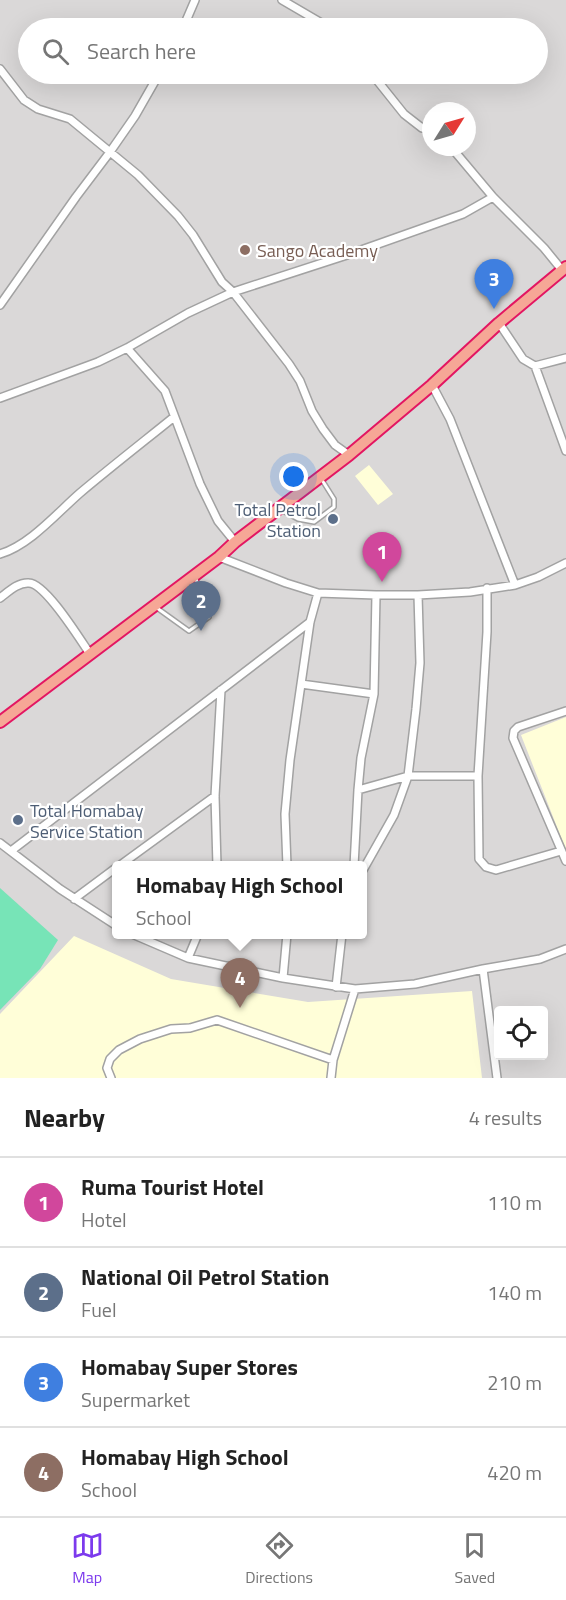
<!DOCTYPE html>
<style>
:root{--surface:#fff;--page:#f6f6f6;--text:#222;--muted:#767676;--line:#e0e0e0;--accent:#7c3aed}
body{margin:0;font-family:"Titillium Web",sans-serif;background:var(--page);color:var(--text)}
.controls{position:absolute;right:18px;bottom:18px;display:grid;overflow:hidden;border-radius:6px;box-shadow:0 6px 24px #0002}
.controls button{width:54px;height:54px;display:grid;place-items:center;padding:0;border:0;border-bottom:2px solid var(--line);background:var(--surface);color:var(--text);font:30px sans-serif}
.compass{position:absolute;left:422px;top:102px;width:54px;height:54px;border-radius:50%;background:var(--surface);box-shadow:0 6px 24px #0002;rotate:53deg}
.you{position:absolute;left:294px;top:477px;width:21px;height:21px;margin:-15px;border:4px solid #fff;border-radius:50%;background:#1a73e8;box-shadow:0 0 0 9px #1a73e833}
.badge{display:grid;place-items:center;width:39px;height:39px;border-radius:50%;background:var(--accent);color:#fff;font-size:20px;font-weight:700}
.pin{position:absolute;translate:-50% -50px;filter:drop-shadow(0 2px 3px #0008)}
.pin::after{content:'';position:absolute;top:32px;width:21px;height:18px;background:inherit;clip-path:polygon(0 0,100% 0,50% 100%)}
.popup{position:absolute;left:112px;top:861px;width:255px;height:78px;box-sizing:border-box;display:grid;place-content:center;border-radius:6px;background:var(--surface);filter:drop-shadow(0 2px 4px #0005);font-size:20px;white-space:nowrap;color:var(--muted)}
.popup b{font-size:22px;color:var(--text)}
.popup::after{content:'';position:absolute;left:50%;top:100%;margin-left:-12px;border:12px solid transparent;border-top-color:var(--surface)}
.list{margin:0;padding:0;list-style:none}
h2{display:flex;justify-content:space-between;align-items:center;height:78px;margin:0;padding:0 24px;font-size:26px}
h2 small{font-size:20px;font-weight:400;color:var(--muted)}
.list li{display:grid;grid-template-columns:39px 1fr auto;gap:18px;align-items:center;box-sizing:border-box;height:90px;padding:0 24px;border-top:2px solid var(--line)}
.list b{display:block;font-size:22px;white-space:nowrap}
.list p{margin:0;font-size:20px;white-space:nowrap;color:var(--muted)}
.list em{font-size:20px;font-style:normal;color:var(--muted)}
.icon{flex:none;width:33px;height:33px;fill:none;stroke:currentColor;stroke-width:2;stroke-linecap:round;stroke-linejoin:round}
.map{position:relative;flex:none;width:566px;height:1078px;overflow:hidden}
.search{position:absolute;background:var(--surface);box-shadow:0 6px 24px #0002;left:18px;right:18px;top:18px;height:66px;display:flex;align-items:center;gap:15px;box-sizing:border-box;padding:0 21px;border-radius:33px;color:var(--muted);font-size:22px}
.sheet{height:438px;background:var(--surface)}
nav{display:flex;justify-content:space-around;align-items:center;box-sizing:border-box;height:84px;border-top:2px solid var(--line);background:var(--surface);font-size:16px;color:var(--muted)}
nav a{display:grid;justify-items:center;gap:3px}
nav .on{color:var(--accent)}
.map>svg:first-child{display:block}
.residential{fill:#dad8d8;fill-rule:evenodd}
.education{fill:#fffed8}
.pitch{fill:#77e4b7}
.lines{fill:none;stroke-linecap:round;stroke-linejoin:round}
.service-casing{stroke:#a2a2a2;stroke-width:6}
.minor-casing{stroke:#a2a2a2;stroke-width:10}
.trunk-casing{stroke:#e31662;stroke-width:14}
.service{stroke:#fff;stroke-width:3}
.minor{stroke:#fff;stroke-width:7}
.trunk{stroke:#f6a796;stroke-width:10}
.education-dot{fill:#8d6e63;stroke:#fff;stroke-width:2}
.service-dot{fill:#5c6f8a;stroke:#fff;stroke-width:2}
.labels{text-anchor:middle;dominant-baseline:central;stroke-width:4.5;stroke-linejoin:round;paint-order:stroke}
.education-label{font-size:18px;fill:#785e54;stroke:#fff;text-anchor:start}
.service-label{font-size:18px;fill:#4e5e75;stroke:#fff;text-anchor:end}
</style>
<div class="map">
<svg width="566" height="1078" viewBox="0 0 566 1078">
<rect width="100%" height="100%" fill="#eee9e0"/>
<path class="residential" d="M0,0H566V1078H0ZM28,28H538V74H28ZM431,111H467V147H431ZM117,866H363V934H117ZM498,1011H544V1056H498Z"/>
<path class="education" d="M369,465L393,494L378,505L355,476Z
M566,717V850L521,735Z
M74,936L171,979L308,1002L472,991L482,1078H0V1014Z"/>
<path class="pitch" d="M0,888L58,940L40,969L0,1010Z"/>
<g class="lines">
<g class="service-casing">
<path id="service" d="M283,511L298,519L314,522L334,507V499L322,480
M157,608L189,631L209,617L196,579"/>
</g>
<g class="minor-casing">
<path id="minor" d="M282,0L330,28
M183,28L195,0
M0,69L24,100L38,109L70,119L138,175L178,216L193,235L222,282L233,292L289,364L300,381L312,411L323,429L335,445L349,455
M372,74L404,114L422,128H431
M451,147L493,197L544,248L562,270
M0,305L76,197L110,152L135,116L159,74
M499,323L523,359L535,366L566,358
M127,348L165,391L200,484L218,521L235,542
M535,366L566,451
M432,385L450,419L515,585
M0,398L98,362L127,348L188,313L233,292L347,255L463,214L493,197
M0,554C30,545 57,513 80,493C111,467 143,442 174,417
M219,557L286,583L318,593L376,595H418L470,592L515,585L538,577L566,563
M487,588V632L478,776L479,859L486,867L496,870L561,851
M0,598C8,592 18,582 29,583C46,584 79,638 90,654
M301,684L374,694
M566,711L518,727L514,731L513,738L566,861
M358,790L408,776H478
M0,843L60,889L117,926
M11,851L310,622
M119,866L215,796
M217,866L215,796L221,690
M287,866L285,814L290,760L310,622L318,593
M354,866L358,790L361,758L374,694L376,595
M363,870L394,815L408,776L416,709L420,663L418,595
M74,899L117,867
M132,934L188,958L283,978L355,989L415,984L483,969L540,959L566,949
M188,958L198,934
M483,969L497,1078
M283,978L287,934
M336,987L342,934
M111,1078L107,1068L110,1059L119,1050L140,1039L171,1029L190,1028L217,1020L333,1060
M331,1078L333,1060L355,989"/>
</g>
<g class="trunk-casing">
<path id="trunk" d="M0,722L219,557L235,542L349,455L432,385L499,323L566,267"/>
</g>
<use href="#service" class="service"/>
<use href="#minor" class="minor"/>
<use href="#trunk" class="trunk"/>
</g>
<circle class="education-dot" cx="245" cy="250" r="6"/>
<g class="service-dot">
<circle cx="333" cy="519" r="6"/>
<circle cx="18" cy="820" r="6"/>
</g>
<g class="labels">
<g class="education-label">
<text x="257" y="250">Sango Academy</text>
</g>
<g class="service-label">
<text x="321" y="509">Total Petrol<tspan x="321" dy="21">Station</tspan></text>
<text x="30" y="810" text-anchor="start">Total Homabay<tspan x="30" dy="21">Service Station</tspan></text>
</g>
</g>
</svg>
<div class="controls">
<button><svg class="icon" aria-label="locate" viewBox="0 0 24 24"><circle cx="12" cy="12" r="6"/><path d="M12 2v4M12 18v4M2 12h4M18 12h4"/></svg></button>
</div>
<svg class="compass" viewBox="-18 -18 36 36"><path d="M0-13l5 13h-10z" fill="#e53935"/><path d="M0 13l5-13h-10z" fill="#767676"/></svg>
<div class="you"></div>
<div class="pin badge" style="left:382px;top:582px;background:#d1479c">1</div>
<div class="pin badge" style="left:201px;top:631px;background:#5c6f8a">2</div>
<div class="pin badge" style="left:494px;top:309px;background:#3f7fe0">3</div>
<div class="pin badge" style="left:240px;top:1008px;background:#8d6e63">4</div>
<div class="popup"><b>Homabay High School</b>School</div>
<div class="search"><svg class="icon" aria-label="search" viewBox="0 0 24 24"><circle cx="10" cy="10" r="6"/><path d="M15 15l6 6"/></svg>Search here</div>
</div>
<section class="sheet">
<h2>Nearby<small>4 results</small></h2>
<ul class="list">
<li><span class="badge" style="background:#d1479c">1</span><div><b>Ruma Tourist Hotel</b><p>Hotel</p></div><em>110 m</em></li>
<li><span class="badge" style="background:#5c6f8a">2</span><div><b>National Oil Petrol Station</b><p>Fuel</p></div><em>140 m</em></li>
<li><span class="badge" style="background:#3f7fe0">3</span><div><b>Homabay Super Stores</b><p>Supermarket</p></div><em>210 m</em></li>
<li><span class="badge" style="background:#8d6e63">4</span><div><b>Homabay High School</b><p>School</p></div><em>420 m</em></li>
</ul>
</section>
<nav>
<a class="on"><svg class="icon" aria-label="map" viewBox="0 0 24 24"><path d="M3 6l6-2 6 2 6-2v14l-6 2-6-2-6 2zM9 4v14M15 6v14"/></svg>Map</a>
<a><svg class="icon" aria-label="directions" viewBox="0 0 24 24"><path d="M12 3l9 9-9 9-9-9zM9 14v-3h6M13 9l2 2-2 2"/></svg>Directions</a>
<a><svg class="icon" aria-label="saved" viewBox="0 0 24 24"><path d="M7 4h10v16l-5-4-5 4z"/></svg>Saved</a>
</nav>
